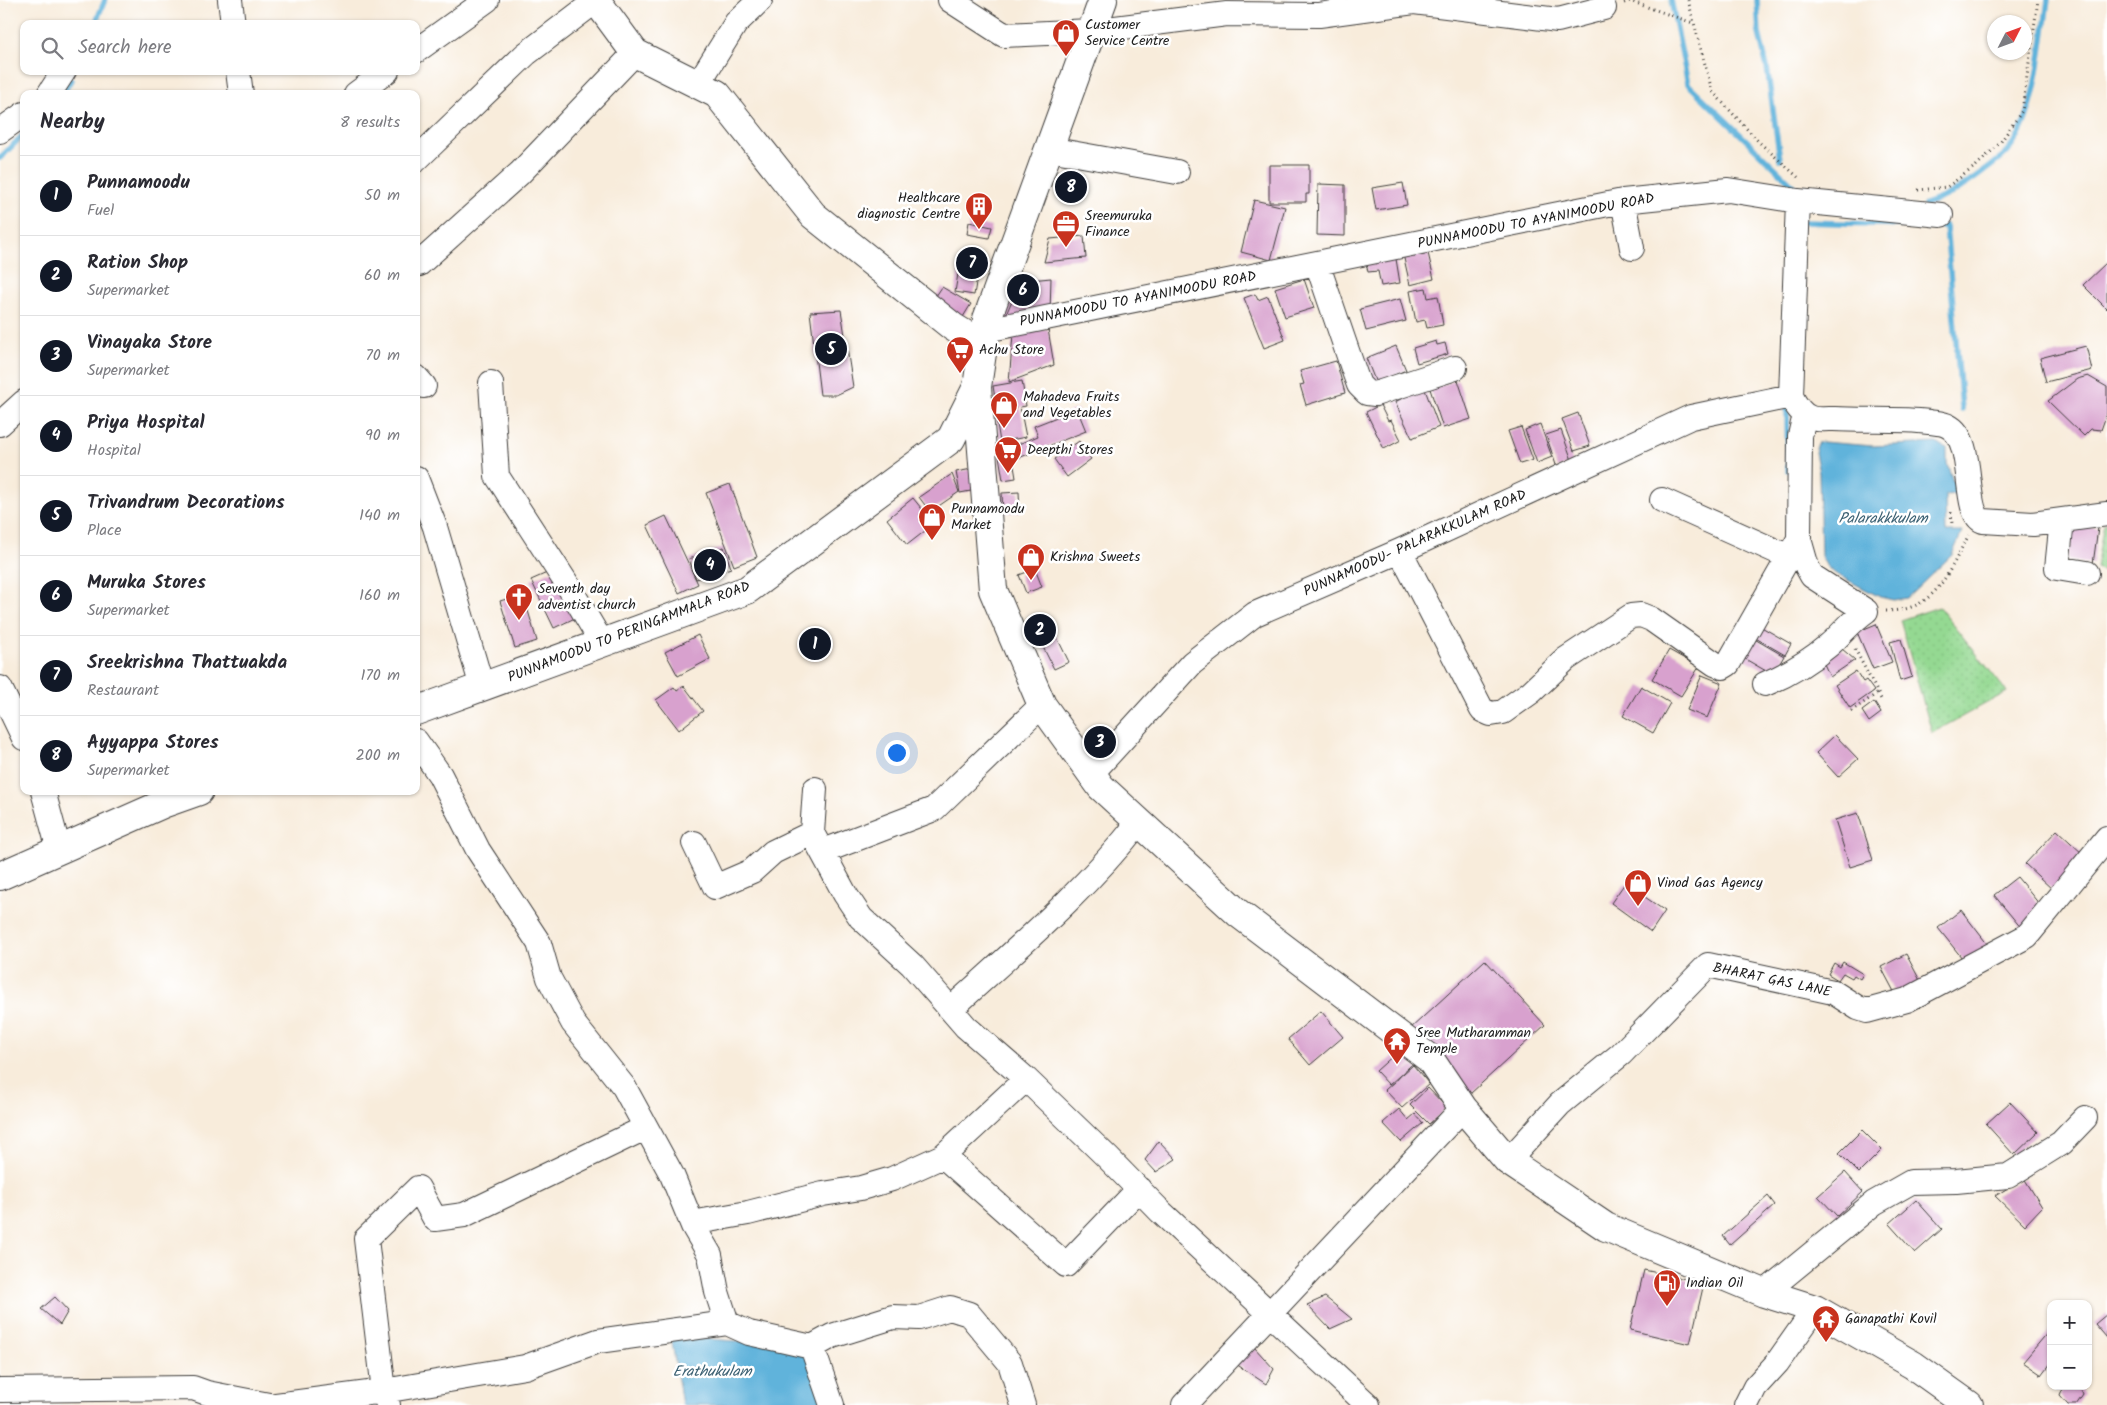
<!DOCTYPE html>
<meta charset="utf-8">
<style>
:root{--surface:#fff;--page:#f2f2f3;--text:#2b2b33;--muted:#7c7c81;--line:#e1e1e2;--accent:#111827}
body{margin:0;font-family:Kalam,sans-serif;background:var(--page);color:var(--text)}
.controls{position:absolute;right:15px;bottom:15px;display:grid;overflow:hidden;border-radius:10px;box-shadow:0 1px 4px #0004}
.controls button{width:45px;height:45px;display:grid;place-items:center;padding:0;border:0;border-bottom:1px solid var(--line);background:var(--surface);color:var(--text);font:25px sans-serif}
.compass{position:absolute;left:1987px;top:15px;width:45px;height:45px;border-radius:50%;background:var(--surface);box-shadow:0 1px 4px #0004;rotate:48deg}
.you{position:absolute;left:896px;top:752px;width:18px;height:18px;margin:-12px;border:4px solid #fff;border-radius:50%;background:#1a73e8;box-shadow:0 0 0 8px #1a73e833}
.badge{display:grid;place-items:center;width:32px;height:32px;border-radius:50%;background:var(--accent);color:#fff;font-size:16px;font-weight:700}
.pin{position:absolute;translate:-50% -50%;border:2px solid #fff;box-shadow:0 1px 5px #0006}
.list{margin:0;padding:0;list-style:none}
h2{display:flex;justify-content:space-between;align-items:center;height:65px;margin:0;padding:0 20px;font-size:21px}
h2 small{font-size:16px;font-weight:400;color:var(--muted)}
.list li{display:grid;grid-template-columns:32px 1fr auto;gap:15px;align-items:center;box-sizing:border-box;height:80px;padding:0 20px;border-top:1px solid var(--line)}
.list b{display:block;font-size:19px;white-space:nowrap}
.list p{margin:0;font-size:16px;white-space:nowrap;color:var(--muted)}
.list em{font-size:16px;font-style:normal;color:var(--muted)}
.icon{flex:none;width:28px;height:28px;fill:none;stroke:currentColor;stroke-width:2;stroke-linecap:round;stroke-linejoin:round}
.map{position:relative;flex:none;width:2107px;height:1405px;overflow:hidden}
.search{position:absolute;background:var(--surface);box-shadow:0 1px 4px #0004;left:20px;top:20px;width:400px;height:55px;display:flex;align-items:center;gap:12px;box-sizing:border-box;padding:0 18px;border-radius:10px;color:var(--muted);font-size:19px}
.panel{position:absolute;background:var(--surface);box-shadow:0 1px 4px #0004;left:20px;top:90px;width:400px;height:705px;border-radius:10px}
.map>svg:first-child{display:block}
.grass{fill:url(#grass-dots);stroke:#587a57}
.water{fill:#60b3db;stroke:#3e687c}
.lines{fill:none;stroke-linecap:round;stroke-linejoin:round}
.stream{stroke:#60b3db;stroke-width:5.5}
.building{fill:#d8a1ce}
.minor-casing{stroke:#3d3b39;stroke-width:26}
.major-casing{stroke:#3d3b39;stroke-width:30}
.path{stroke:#3d3b39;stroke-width:3;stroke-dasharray:1 4;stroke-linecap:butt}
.minor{stroke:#fff;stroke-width:24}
.major{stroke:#fff;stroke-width:28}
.labels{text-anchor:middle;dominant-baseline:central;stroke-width:5;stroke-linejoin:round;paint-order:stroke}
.poi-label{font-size:14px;fill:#1c1c1c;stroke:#fff;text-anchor:start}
.street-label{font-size:14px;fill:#1c1c1c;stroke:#fff}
.water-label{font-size:15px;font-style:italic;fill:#3b6072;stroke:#fff}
</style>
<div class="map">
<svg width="2107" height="1405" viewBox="0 0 2107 1405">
<defs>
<pattern id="grass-dots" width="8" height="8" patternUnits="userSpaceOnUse" patternTransform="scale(1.25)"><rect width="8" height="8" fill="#94d992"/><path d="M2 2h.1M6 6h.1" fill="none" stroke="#7fba7d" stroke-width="1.8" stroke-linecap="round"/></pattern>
</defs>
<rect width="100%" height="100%" fill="#fff"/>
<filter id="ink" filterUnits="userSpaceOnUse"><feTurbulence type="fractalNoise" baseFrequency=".02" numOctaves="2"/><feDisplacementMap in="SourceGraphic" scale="10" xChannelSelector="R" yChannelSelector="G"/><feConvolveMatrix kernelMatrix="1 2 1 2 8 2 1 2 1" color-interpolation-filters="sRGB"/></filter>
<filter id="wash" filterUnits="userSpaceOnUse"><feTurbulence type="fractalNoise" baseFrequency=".0096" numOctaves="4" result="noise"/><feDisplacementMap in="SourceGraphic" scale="20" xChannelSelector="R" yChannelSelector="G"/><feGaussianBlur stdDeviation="1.12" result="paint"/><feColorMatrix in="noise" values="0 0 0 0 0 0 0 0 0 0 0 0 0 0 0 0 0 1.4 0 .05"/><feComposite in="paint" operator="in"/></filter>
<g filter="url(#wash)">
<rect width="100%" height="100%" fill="#f8ecdb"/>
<path class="grass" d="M2107,522V572L2096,568L2104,523Z
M1939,607L2007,692L1932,733L1900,620Z"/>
<path class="water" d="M1822,442L1873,446L1936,443L1947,448V463L1957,494L1945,495L1946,532H1962L1952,555L1907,598L1893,600L1880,597L1836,574L1827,567L1821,556L1819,473L1815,452L1818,443Z
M671,1336L812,1347L835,1405H682Z"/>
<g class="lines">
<path class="stream" d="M1671,0L1688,84L1797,189L1809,190
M1757,0L1759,33L1767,67L1780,159
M95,24L105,0
M63,94L71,80
M0,158L24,134
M1925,204C1947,197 1957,191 1975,178C1986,170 1999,161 2008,151C2037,117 2042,43 2048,0
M1803,222L1946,226L1962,409
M1787,407L1788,470"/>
</g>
<g id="blocks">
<path class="building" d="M1269,165H1309V194H1306V202H1269Z
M1403,183L1407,205L1376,210L1372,188Z
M1318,184L1345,185V236L1317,235Z
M1254,200L1285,207L1271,260L1241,252Z
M969,222L992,227L989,238L967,234Z
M1084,236L1086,258L1044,262L1050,239Z
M1414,252V256L1428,253L1434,279L1410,285L1403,254Z
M1395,253L1400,283L1381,286L1378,271L1368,272L1365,259Z
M965,257L980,260L978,270L963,266Z
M2107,262V309L2083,285Z
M959,268L978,271L974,295L955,292Z
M1051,278L1050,313L1003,322L1020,281Z
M1304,279L1314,308L1285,317L1275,288Z
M942,287L971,304L963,317L934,299Z
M1426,288L1428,298L1438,296L1443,325L1427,328L1425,320L1416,322L1410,291Z
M1255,294L1258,300L1268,296L1285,340L1264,348L1244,298Z
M1400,299L1406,321L1366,331L1360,309Z
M841,310L853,387L836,395H820L810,312Z
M1048,329L1054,365L1009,382L1013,334Z
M1436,341L1437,345L1445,343L1448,354L1417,363L1413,348Z
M1396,346L1406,370L1376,383L1366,358Z
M2086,346L2092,370L2046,382L2040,358Z
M1336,361L1345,393L1306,405L1300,385L1304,384L1300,371Z
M2088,376L2107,387V413L2101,430L2091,429L2084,436L2048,401L2077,379Z
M1458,380L1471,419L1443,428L1430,389Z
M1022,381L1026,406L1020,407L1026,437L1000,442L995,412L1016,408L997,410L993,386Z
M1424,387L1439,427L1412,438L1395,402Z
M1380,405L1388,421L1391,420L1401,440L1384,449L1366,412Z
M1077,409L1086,431L1016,459L1011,447L1038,436L1034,426Z
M1578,413L1590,446L1574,451L1562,419Z
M1540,424L1552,457L1537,463L1525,430Z
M1521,427L1533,460L1520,464L1508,431Z
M1561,430L1573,463L1557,468L1546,435Z
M1079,441L1091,459L1067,477L1054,459Z
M1012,454L1016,478L1003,480L999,456Z
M972,469L976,490L960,493L956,472Z
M952,474L959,492L930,512L919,497Z
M730,484L757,557L734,566L706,493Z
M1019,492L1020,512L1003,513L1002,493Z
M913,498L934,524L907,545L887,519Z
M666,516L698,584L679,593L647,525Z
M2073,523L2098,528L2093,564L2067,560Z
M724,547L731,568L696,579L689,559Z
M556,569L579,616L554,628L531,580Z
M1035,569L1042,587L1026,593L1019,575Z
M523,594L537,641L515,648L500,601Z
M1048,619L1069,662L1054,669L1033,627Z
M1876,624L1892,662L1873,669L1857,632Z
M1758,625L1791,644L1785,655L1752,636Z
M698,635L710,659L678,676L665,652Z
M1751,637L1784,656L1773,675L1740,656Z
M1901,639L1912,677L1900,681L1890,642Z
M1835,643L1855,660L1830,677L1820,655Z
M1669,650L1699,667L1681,696L1652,679Z
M1856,671L1863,682L1866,680L1874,691L1850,708L1835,685Z
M1702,675L1722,683L1707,718L1687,710Z
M684,686L703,711L679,730L656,700L674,687L677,691Z
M1641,686L1670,703L1653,733L1623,716Z
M1874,702L1881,713L1869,722L1862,711Z
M1835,735L1858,759L1838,777L1816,753Z
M1858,813L1873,860L1850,867L1835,820Z
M2057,830L2084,855L2053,890L2025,864Z
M2017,877L2045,911L2022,929L1994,895Z
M1625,883L1665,911L1651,932L1611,903Z
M1961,910L1988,945L1966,963L1938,928Z
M1906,954L1924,988L1899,1001L1881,967Z
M1485,960L1545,1025L1470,1094L1410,1029Z
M1843,962L1863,974L1860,979L1854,975L1852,978L1843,973L1838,980L1828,974L1834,963L1840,967Z
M1321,1011L1343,1037L1310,1065L1288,1039Z
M1405,1045L1418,1059L1389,1085L1376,1071Z
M1413,1065L1429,1084L1402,1108L1385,1090Z
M1428,1088L1447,1108L1429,1124L1410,1105Z
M2010,1102L2038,1132L2014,1155L1986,1124Z
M1399,1109L1408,1120L1415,1114L1423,1123L1401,1142L1383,1123Z
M1862,1130L1882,1150L1859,1173L1839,1153Z
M1159,1141L1176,1159L1156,1172L1145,1160Z
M1845,1172L1863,1192L1837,1216L1818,1196Z
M2024,1178L2042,1207L2025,1225L1995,1196Z
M1768,1196L1775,1205L1730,1245L1723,1236Z
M1916,1200L1942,1229L1915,1253L1889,1224Z
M1644,1270L1704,1283L1690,1344L1630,1330Z
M55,1297L68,1311L60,1325L41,1309Z
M1325,1297L1352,1319L1330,1329L1307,1305Z
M2107,1314V1338L2095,1324Z
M2049,1331L2051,1333V1363L2042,1375L2023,1362Z
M1254,1347L1274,1369L1266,1384L1236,1364Z
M2064,1386H2079L2083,1395L2076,1405H2068L2060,1396Z"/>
</g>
</g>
<g filter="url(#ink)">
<use href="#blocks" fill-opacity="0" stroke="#3d3b39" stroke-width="1"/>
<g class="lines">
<g class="minor-casing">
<path id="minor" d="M230,0L233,24
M950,0L1004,35L1091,31L1227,14L1319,15L1414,2L1558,20L1604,8
M416,51L487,0
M238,71L241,94
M698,84L736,23L760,0
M49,94L64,71
M356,94L387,71
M0,131L24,114
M1049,149L1177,172
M416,160L526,54L597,0
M1623,201L1632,248
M1798,201L1941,215
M1317,263L1355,374L1359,385L1367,393L1375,394L1455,368
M416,264H419L520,173L635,53
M986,330L1623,201L1728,190L1798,201L1791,396C1795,404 1802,415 1811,418C1817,420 1827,419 1834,419C1866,421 1897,418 1929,422C1935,423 1943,423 1948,426C1977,440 1961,512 1983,521L2033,524L2107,514
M416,377L424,386
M491,383L497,476L569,587L602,643
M0,424L24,402
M416,478L435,527L482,687
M1662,500L1789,557
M2062,520L2057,568L2087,573
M1400,551L1482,710L1491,714L1503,712L1531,692L1566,659L1631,616L1641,615L1651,619L1715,664L1723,667L1728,664L1799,539
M1765,684C1789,674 1809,662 1829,645C1842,634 1851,621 1866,611L1812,576L1807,567L1799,539L1800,436L1803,423L1810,418
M0,688L24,738
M416,741L440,775L478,850L539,943L549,978L573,1023L624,1087L672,1175L693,1226L710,1255L717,1292L727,1323L749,1333L812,1347L832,1336L893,1317L919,1318L950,1308L969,1314L1010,1363L1023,1405
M1091,774L1192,663L1255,614L1400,551L1691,417L1791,396
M43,791L59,850
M812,833L815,789
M694,843L715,887L752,871L773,852L812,833L845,894L861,918L912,965L966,1027L1026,1079
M824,851L934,809L1042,705
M951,1009C1016,949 1084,892 1139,822
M943,1156L1066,1265L1139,1189
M1508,1161L1560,1104L1621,1054L1708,965L1833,992L1858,1008L1867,1011L1907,1000L2027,936L2107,838
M692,1223L748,1213L823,1194L861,1188L892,1179L943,1156L1026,1079L1107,1157L1161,1212L1368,1405
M1764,1293L1874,1203L1911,1182L1956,1181L2008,1176L2061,1143L2085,1118
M812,1347L832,1405
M0,1390L193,1388L207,1393L269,1405
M276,1405L384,1391L525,1367L598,1341L727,1323
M388,1405L384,1391L366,1239L418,1188L435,1219L464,1215L645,1128
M1184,1405L1463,1108
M1746,1405L1755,1387L1777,1363L1815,1309"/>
</g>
<g class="major-casing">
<path id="major" d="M596,0L635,53L717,94L813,215L953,327L983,345
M1103,0L987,319L977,387L993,590L1042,705L1101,787L1238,913L1430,1059L1463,1108L1508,1161L1606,1227L1764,1293L1815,1309L1913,1365L1969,1405
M416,711L747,590L951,439L977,387
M0,876L165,803L199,791"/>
</g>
<path class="path" d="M1688,0L1712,91L1759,142L1800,179
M1624,3L1630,1L1693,23
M1918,190L1947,187L1976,166L2000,143L2022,111L2038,0
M1951,512L1952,524
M1886,611C1937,611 1947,573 1969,535
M1855,649L1882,701
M1851,711L1878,693"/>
<use href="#minor" class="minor"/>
<use href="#major" class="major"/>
</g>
</g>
<defs>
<g id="shop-pin" transform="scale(1.4375)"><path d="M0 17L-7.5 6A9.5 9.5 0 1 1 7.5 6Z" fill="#c8321e" stroke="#fff"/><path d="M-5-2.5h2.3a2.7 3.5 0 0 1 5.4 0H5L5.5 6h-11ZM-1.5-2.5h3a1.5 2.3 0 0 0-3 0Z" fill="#fff"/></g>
<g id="building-pin" transform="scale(1.4375)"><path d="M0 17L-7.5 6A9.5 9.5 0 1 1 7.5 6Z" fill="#c8321e" stroke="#fff"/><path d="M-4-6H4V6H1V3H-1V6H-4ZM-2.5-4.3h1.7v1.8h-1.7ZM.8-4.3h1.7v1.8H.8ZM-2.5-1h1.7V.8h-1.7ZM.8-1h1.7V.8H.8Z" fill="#fff"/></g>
<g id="office-pin" transform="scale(1.4375)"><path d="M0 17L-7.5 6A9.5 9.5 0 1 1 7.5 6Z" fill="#c8321e" stroke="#fff"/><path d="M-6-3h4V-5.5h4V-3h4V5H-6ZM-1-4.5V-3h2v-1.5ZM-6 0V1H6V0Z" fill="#fff"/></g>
<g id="supermarket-pin" transform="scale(1.4375)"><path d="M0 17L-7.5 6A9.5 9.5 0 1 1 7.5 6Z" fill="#c8321e" stroke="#fff"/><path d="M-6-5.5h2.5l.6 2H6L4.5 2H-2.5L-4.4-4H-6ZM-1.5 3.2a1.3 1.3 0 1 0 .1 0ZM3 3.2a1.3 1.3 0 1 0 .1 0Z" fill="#fff"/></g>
<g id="church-pin" transform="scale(1.4375)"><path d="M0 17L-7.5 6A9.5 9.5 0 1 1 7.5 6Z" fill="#c8321e" stroke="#fff"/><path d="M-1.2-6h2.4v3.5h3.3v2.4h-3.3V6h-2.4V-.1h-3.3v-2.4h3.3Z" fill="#fff"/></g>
<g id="temple-pin" transform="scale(1.4375)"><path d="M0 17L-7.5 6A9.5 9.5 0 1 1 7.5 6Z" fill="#c8321e" stroke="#fff"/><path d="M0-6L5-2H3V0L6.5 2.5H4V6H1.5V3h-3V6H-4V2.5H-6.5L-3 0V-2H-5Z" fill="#fff"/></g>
<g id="fuel-pin" transform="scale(1.4375)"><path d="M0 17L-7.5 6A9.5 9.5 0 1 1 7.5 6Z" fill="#c8321e" stroke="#fff"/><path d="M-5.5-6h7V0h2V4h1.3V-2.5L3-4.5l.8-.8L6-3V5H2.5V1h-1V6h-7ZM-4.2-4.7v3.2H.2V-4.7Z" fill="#fff"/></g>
</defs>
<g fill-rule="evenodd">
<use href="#shop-pin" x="1066" y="33"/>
<use href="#building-pin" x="979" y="206"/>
<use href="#office-pin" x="1066" y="224"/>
<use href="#supermarket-pin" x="960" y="350"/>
<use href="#shop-pin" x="1004" y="405"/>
<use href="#supermarket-pin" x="1008" y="450"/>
<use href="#shop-pin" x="932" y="517"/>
<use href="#shop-pin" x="1031" y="557"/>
<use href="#church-pin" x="519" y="597"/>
<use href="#shop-pin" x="1638" y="883"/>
<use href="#temple-pin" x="1397" y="1041"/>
<use href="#fuel-pin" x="1667" y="1283"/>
<use href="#temple-pin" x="1826" y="1319"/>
</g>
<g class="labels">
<g class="poi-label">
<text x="1085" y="25">Customer<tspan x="1085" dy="16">Service Centre</tspan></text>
<text x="960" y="198" text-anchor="end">Healthcare<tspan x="960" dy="16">diagnostic Centre</tspan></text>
<text x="1085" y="216">Sreemuruka<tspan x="1085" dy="16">Finance</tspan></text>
<text x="979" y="350">Achu Store</text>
<text x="1023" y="397">Mahadeva Fruits<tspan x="1023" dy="16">and Vegetables</tspan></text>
<text x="1027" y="450">Deepthi Stores</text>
<text x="951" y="509">Punnamoodu<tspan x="951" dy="16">Market</tspan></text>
<text x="1050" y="557">Krishna Sweets</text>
<text x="538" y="589">Seventh day<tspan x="538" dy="16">adventist church</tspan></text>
<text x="1657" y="883">Vinod Gas Agency</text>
<text x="1416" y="1033">Sree Mutharamman<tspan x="1416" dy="16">Temple</tspan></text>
<text x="1686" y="1283">Indian Oil</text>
<text x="1845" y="1319">Ganapathi Kovil</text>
</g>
<g class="street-label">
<text transform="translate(1536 221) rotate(-11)">PUNNAMOODU TO AYANIMOODU ROAD</text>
<text transform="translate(1138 299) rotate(-11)">PUNNAMOODU TO AYANIMOODU ROAD</text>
<text transform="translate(1415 543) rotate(-24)">PUNNAMOODU- PALARAKKULAM ROAD</text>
<text transform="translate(629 632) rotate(-21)">PUNNAMOODU TO PERINGAMMALA ROAD</text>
<text transform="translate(1772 980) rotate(12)">BHARAT GAS LANE</text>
</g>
<g class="water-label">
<text x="1883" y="519">Palarakkkulam</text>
<text x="712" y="1372">Erathukulam</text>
</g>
</g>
</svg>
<div class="controls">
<button>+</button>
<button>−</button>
</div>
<svg class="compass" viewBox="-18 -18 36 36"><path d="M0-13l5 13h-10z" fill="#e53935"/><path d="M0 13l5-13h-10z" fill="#7c7c81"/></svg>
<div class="you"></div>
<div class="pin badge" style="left:815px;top:644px">1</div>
<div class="pin badge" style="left:1040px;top:630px">2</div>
<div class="pin badge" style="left:1100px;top:742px">3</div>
<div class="pin badge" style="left:710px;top:565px">4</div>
<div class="pin badge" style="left:831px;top:349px">5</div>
<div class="pin badge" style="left:1023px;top:290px">6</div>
<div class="pin badge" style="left:972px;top:263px">7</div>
<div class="pin badge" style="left:1071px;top:187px">8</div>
<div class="search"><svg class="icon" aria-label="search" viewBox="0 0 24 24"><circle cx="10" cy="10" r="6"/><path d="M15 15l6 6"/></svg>Search here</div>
<section class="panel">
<h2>Nearby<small>8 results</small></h2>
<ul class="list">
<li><span class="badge">1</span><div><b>Punnamoodu</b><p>Fuel</p></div><em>50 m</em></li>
<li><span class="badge">2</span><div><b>Ration Shop</b><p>Supermarket</p></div><em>60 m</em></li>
<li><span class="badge">3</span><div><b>Vinayaka Store</b><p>Supermarket</p></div><em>70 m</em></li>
<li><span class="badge">4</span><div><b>Priya Hospital</b><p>Hospital</p></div><em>90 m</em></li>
<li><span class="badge">5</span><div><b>Trivandrum Decorations</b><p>Place</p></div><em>140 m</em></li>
<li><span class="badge">6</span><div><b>Muruka Stores</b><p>Supermarket</p></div><em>160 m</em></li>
<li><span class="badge">7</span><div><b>Sreekrishna Thattuakda</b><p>Restaurant</p></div><em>170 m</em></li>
<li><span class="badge">8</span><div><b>Ayyappa Stores</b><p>Supermarket</p></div><em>200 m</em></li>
</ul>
</section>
</div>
